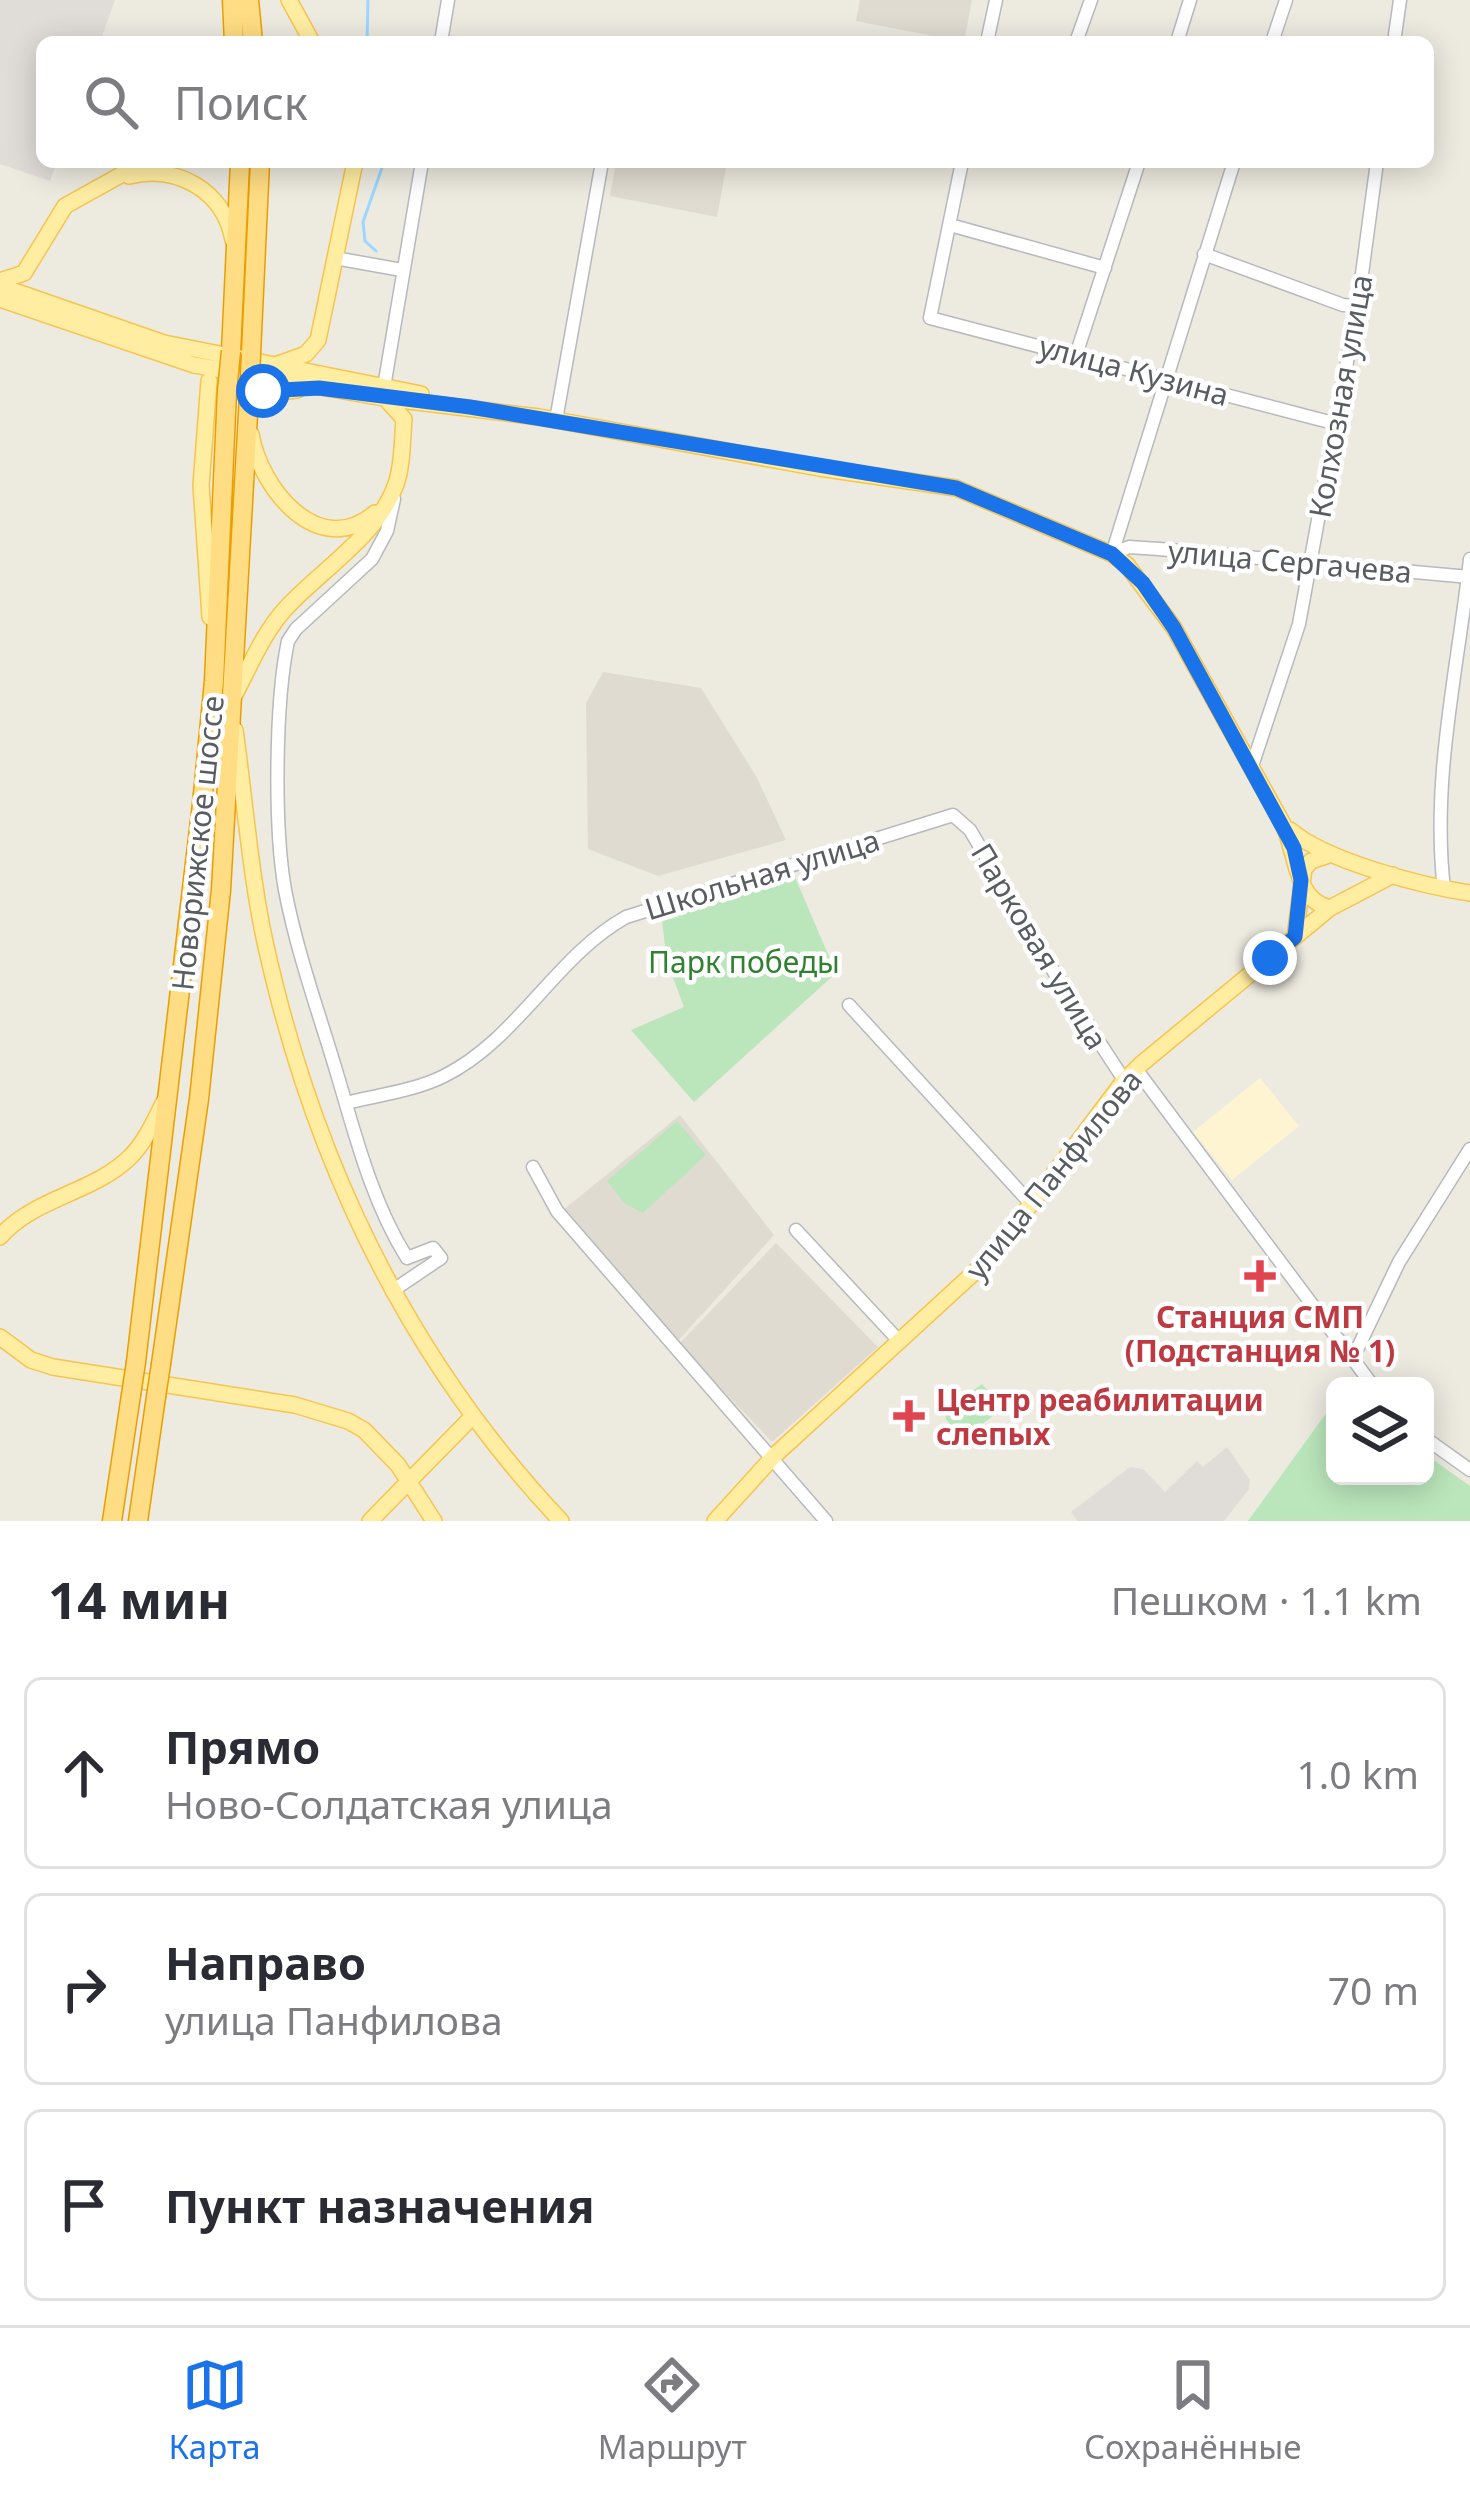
<!DOCTYPE html>
<html lang="ru">
<meta charset="utf-8">
<style>
:root{--surface:#fff;--page:#f7f7f7;--text:#2b2b33;--muted:#7c7c81;--line:#e1e1e2;--accent:#1a73e8}
body{margin:0;font-family:"Noto Sans",sans-serif;background:var(--page);color:var(--text)}
.controls{position:absolute;right:36px;bottom:36px;display:grid;overflow:hidden;border-radius:18px;box-shadow:0 6px 30px #0003}
.controls button{width:108px;height:108px;display:grid;place-items:center;padding:0;border:0;border-bottom:3px solid var(--line);background:var(--surface);color:var(--text);font:60px sans-serif}
.stop{position:absolute;width:36px;height:36px;margin:-27px;border:9px solid #1a73e8;border-radius:50%;background:#fff}
.stop.end{background:#1a73e8;border-color:#fff;box-shadow:0 3px 12px #0008}
.list{margin:0;padding:0;list-style:none}
h2{display:flex;justify-content:space-between;align-items:center;height:156px;margin:0;padding:0 48px;font-size:51px}
h2 small{font-size:39px;font-weight:400;color:var(--muted)}
.list li{display:grid;grid-template-columns:78px 1fr auto;gap:36px;align-items:center;box-sizing:border-box;height:192px;margin:0 24px 24px;padding:0 24px;border:3px solid var(--line);border-radius:18px}
.list b{display:block;font-size:45px;white-space:nowrap}
.list p{margin:0;font-size:39px;white-space:nowrap;color:var(--muted)}
.list em{font-size:39px;font-style:normal;color:var(--muted)}
.icon{flex:none;width:66px;height:66px;fill:none;stroke:currentColor;stroke-width:2;stroke-linecap:round;stroke-linejoin:round}
.map{position:relative;flex:none;width:1470px;height:1521px;overflow:hidden}
.search{position:absolute;background:var(--surface);box-shadow:0 6px 30px #0003;left:36px;right:36px;top:36px;height:132px;display:flex;align-items:center;gap:30px;box-sizing:border-box;padding:0 42px;border-radius:18px;color:var(--muted);font-size:45px}
.sheet{height:804px;background:var(--surface)}
nav{display:flex;justify-content:space-around;align-items:center;box-sizing:border-box;height:168px;border-top:3px solid var(--line);background:var(--surface);font-size:33px;color:var(--muted)}
nav a{display:grid;justify-items:center;gap:6px}
nav .on{color:var(--accent)}
.map>svg:first-child{display:block}
.commercial{fill:#fff4d2}
.industrial{fill:#e0ddd8}
.education{fill:#dfdbd1}
.green{fill:#bbe6bb}
.lines{fill:none;stroke-linecap:round;stroke-linejoin:round}
.stream{stroke:#9dd6ff;stroke-width:3}
.minor-casing{stroke:#b6b9bd;stroke-width:15}
.major-casing{stroke:#f6c44f;stroke-width:18}
.highway-casing{stroke:#ec9e00;stroke-width:21}
.minor{stroke:#fff;stroke-width:12}
.major{stroke:#ffeea2;stroke-width:15}
.highway{stroke:#ffdd84;stroke-width:18}
.highway-bridge-casing{stroke:#ec9e00;stroke-width:21;stroke-linecap:butt}
.highway-bridge{stroke:#ffdd84;stroke-width:18}
.route{stroke:#1a73e8;stroke-width:15}
.health-dot{fill:#e0444e;stroke:#fff;stroke-width:4.5}
.labels{text-anchor:middle;dominant-baseline:central;stroke-width:9;stroke-linejoin:round;paint-order:stroke}
.street-label{font-size:30px;fill:#595d62;stroke:#fff}
.park-label{font-size:30px;fill:#308232;stroke:#fff}
.health-label{font-size:30px;font-weight:bold;fill:#be3a42;stroke:#fff}
</style>
<div class="map">
<svg width="1470" height="1521" viewBox="0 0 1470 1521">
<rect width="100%" height="100%" fill="#edeae0"/>
<path class="commercial" d="M1260,1078L1299,1126L1232,1180L1193,1132Z"/>
<path class="industrial" d="M0,0H115L100,42H42V162H57L50,181L0,164Z
M1227,1447L1250,1480L1249,1489L1224,1521H1078L1071,1512L1130,1467L1143,1469L1165,1492L1197,1461L1203,1467Z"/>
<path class="education" d="M860,0H972L964,42L856,21Z
M616,162H727L717,217L610,196Z
M603,672L701,688L756,776L786,840L658,876L588,849L586,703Z
M680,1115L774,1235L677,1342L562,1211Z
M776,1243L878,1347L772,1442L679,1344Z"/>
<path class="green" d="M792,870L836,973L694,1102L631,1030L684,1007L667,962L661,913Z
M677,1121L706,1155L643,1213L625,1204L607,1181Z
M982,1384L999,1404V1411L967,1436H959L946,1419L945,1411Z
M1335,1401V1476H1425V1454L1470,1486V1521H1248Z"/>
<g class="lines">
<path class="stream" d="M367,42L368,0
M376,251L365,241L363,222L384,162"/>
<g class="minor-casing">
<path id="minor" d="M441,42L448,0
M987,42L996,0
M1076,42L1091,0
M1177,42L1190,0
M1272,42L1286,0
M1394,42L1400,0
M962,162L930,318L1337,424
M950,225L1105,268
M1204,254L1343,305L1357,306
M335,258L402,270
M1076,355L1139,162
M384,387L422,162
M556,420L602,162
M1112,554L1234,162
M1112,554L1129,547L1159,549L1470,577
M1252,766L1299,624L1359,296L1377,162
M1444,889C1431,778 1458,669 1470,559
M849,1005L1032,1205
M1136,1069L1373,1386
M346,1103C378,1095 414,1091 444,1076C517,1040 556,956 626,917L953,815L970,830L1057,977L1124,1080
M533,1167L557,1211L826,1521
M796,1230L900,1342
M392,1291L441,1258L433,1248L407,1258C373,1204 356,1138 338,1077C320,1016 297,953 285,890C274,828 275,703 288,641L296,629L372,559L387,531L394,499
M1352,1360L1399,1262L1470,1149
M1425,1438L1470,1470"/>
</g>
<g class="major-casing">
<path id="major" d="M289,0L312,42
M129,176C177,164 224,191 233,240
M0,281L24,273L65,206L144,162
M0,286L164,343L421,394
M0,299L194,365L384,398L539,417L819,468L956,488L1112,554L1127,565L1174,628L1283,824C1297,854 1295,901 1330,908
M278,364L306,354L318,340L355,162
M209,381L201,485L210,617
M243,387L277,392L297,390
M251,434C260,488 318,561 375,513
M234,696C250,666 263,633 286,608C322,569 378,536 396,484C403,464 402,440 404,419L386,399
M235,730C246,808 251,887 270,964C319,1173 413,1364 561,1521
M1290,830C1326,861 1422,886 1470,893
M1295,937L1304,869L1311,861L1329,855
M0,1237C33,1198 93,1193 129,1158C145,1143 154,1121 164,1102
M0,1337L31,1360L53,1367L295,1405L348,1421L364,1430L398,1465L434,1521
M370,1521L473,1416
M715,1521L774,1456L990,1258L1123,1082L1140,1065L1330,908L1393,875"/>
</g>
<g class="highway-casing">
<path id="highway" d="M232,0L234,42
M249,0L253,42
M231,351L240,162
M251,354L260,162
M136,1362L202,804L214,681L227,391
M161,1364L199,1099L221,890L249,396
M112,1521L131,1395
M138,1521L156,1397"/>
</g>
<use href="#minor" class="minor"/>
<use href="#major" class="major"/>
<use href="#highway" class="highway"/>
<g class="highway-bridge-casing">
<path id="highway-bridge" d="M227,391L231,351
M249,396L251,354
M131,1395L136,1362
M156,1397L161,1364"/>
</g>
<use href="#highway-bridge" class="highway-bridge"/>
</g>
<g class="lines">
<path class="route" d="M263,391L319,388L470,407L956,488L1112,554L1143,583L1174,628L1294,848L1301,880L1295,937L1270,958"/>
</g>
<g class="health-dot">
<path d="M1254 1258h12v12h12v12h-12v12h-12v-12h-12v-12h12z"/>
<path d="M903 1398h12v12h12v12h-12v12h-12v-12h-12v-12h12z"/>
</g>
<g class="labels">
<g class="street-label">
<text transform="translate(1134 370) rotate(15)">улица Кузина</text>
<text transform="translate(1340 396) rotate(-80)">Колхозная улица</text>
<text transform="translate(1290 561) rotate(5)">улица Сергачева</text>
<text transform="translate(197 843) rotate(-84)">Новорижское шоссе</text>
<text transform="translate(762 874) rotate(-17)">Школьная улица</text>
<text transform="translate(1040 946) rotate(59)">Парковая улица</text>
<text transform="translate(1053 1174) rotate(-51)">улица Панфилова</text>
</g>
<g class="park-label">
<text x="744" y="961">Парк победы</text>
</g>
<g class="health-label">
<text x="1260" y="1316">Станция СМП<tspan x="1260" dy="34">(Подстанция № 1)</tspan></text>
<text x="936" y="1399" text-anchor="start">Центр реабилитации<tspan x="936" dy="34">слепых</tspan></text>
</g>
</g>
</svg>
<div class="controls">
<button><svg class="icon" aria-label="layers" viewBox="0 0 24 24"><path d="M12 4l9 5-9 5-9-5zM3 14l9 5 9-5"/></svg></button>
</div>
<div class="stop" style="left:263px;top:391px"></div>
<div class="stop end" style="left:1270px;top:958px"></div>
<div class="search"><svg class="icon" aria-label="search" viewBox="0 0 24 24"><circle cx="10" cy="10" r="6"/><path d="M15 15l6 6"/></svg>Поиск</div>
</div>
<section class="sheet">
<h2>14 мин<small>Пешком · 1.1 km</small></h2>
<ul class="list">
<li><svg class="icon" aria-label="ahead" viewBox="0 0 24 24"><path d="M12 20V5M6 11l6-6 6 6"/></svg><div><b>Прямо</b><p>Ново-Солдатская улица</p></div><em>1.0 km</em></li>
<li><svg class="icon" aria-label="right" viewBox="0 0 24 24"><path d="M7 20v-9h11M14 6l5 5-5 5"/></svg><div><b>Направо</b><p>улица Панфилова</p></div><em>70 m</em></li>
<li><svg class="icon" aria-label="arrive" viewBox="0 0 24 24"><path d="M6 21V4h12l-3 4 3 4H6"/></svg><div><b>Пункт назначения</b></div></li>
</ul>
</section>
<nav>
<a class="on"><svg class="icon" aria-label="map" viewBox="0 0 24 24"><path d="M3 6l6-2 6 2 6-2v14l-6 2-6-2-6 2zM9 4v14M15 6v14"/></svg>Карта</a>
<a><svg class="icon" aria-label="directions" viewBox="0 0 24 24"><path d="M12 3l9 9-9 9-9-9zM9 14v-3h6M13 9l2 2-2 2"/></svg>Маршрут</a>
<a><svg class="icon" aria-label="saved" viewBox="0 0 24 24"><path d="M7 4h10v16l-5-4-5 4z"/></svg>Сохранённые</a>
</nav>
